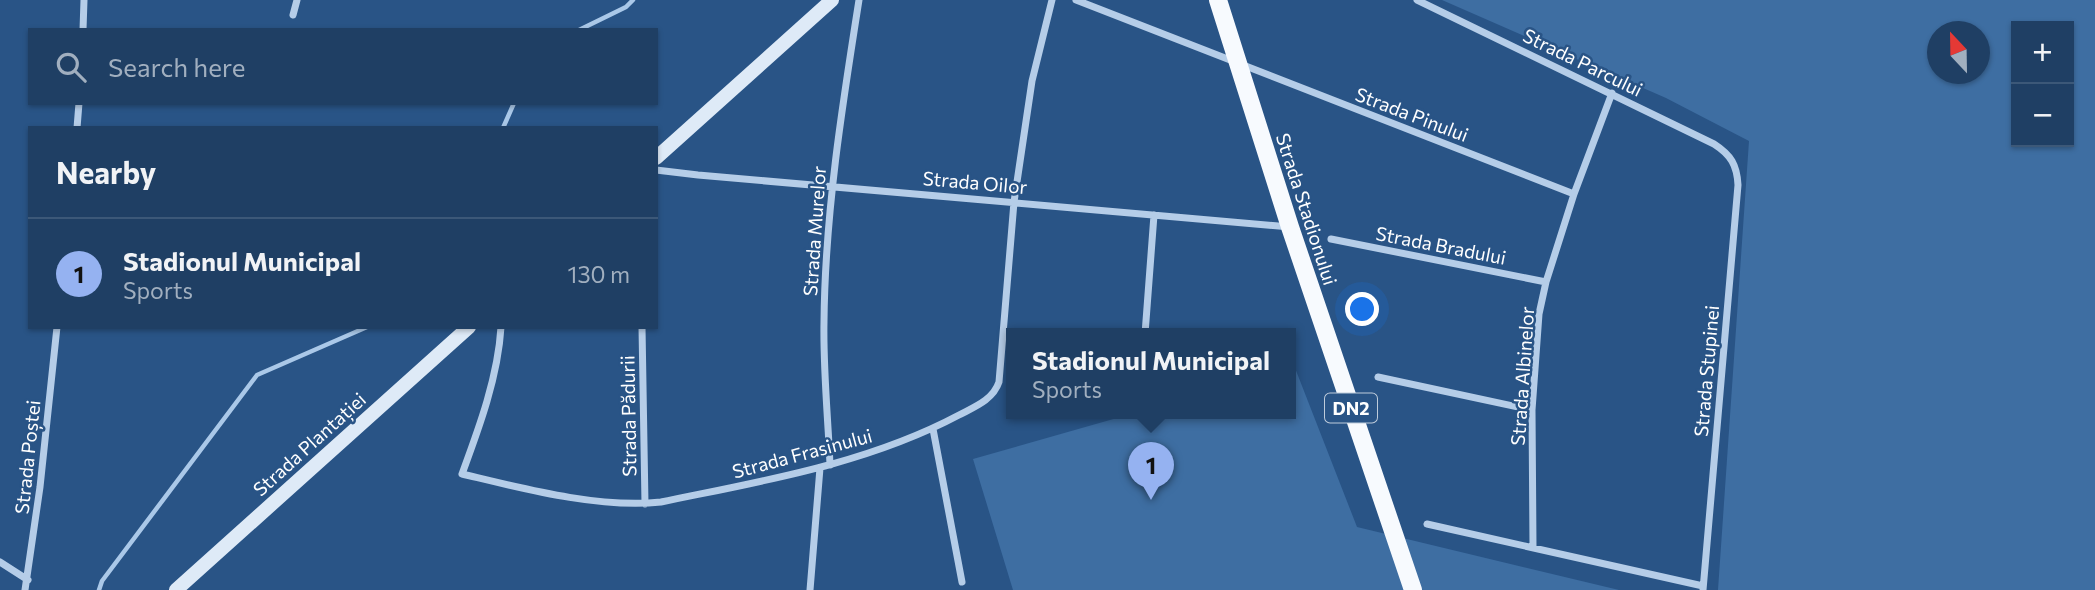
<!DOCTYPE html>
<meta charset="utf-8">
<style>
:root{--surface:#1f3f64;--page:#2c4a6d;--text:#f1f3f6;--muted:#a1afbf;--line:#3c5878;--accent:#95b2f1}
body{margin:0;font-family:Commissioner,sans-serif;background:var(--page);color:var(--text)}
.controls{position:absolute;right:21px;top:21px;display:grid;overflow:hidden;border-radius:0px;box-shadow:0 2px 5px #0004}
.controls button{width:63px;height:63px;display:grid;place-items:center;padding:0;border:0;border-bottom:2px solid var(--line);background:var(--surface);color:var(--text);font:35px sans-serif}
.compass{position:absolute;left:1927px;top:21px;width:63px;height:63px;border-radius:50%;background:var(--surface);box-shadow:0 2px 5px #0004;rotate:338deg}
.you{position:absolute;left:1363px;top:310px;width:24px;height:24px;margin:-18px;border:5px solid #fff;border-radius:50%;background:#1a73e8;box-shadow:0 0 0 10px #1a73e833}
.badge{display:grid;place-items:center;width:46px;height:46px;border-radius:50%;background:var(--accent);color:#111;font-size:23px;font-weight:700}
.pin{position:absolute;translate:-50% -58px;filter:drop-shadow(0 2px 4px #0008)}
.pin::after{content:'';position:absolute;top:37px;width:24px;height:21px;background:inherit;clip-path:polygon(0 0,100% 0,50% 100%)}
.popup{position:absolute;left:1006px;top:328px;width:290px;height:91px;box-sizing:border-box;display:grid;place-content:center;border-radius:0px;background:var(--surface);filter:drop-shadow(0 2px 5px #0005);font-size:23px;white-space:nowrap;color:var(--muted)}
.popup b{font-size:26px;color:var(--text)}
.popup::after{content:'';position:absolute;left:50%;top:100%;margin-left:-14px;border:14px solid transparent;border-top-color:var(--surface)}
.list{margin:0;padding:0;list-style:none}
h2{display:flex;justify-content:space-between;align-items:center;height:91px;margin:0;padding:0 28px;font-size:30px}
h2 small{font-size:23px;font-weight:400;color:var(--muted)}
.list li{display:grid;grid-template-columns:46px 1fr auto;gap:21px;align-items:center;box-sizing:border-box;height:112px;padding:0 28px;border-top:2px solid var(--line)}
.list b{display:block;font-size:26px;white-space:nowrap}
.list p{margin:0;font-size:23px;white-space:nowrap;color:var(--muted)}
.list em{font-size:23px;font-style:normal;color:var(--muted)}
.icon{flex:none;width:38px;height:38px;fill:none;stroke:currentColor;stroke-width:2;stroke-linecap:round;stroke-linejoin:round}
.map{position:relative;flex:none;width:2095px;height:590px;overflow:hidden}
.search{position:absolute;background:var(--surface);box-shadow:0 2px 5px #0004;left:28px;top:28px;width:630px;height:77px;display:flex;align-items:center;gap:18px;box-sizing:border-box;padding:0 24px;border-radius:0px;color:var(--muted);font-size:26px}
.panel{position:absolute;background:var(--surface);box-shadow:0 2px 5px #0004;left:28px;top:126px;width:630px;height:203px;border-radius:0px}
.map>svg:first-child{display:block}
.green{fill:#3e6ea2;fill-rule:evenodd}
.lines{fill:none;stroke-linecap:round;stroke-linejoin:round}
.stream{stroke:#aac8e8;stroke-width:4.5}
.street{stroke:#b5cde8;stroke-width:7}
.secondary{stroke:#deeaf7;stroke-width:14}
.primary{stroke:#f7fafe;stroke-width:18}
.labels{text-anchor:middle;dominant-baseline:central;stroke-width:5;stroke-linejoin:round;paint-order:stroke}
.shield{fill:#295486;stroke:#bfccdb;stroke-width:2}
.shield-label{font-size:18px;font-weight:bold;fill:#fff}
.street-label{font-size:19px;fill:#fff;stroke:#295486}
</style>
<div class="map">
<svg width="2095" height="590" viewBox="0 0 2095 590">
<rect width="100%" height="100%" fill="#295486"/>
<path class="green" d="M1442,0H2095V590H1718L1749,141L1666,98ZM2069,26V142H2016V26ZM1938,32H1980V74H1938Z
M1295,368L1357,527L1619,590H1013L973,459L1131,414H1291V369Z"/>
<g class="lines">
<path class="stream" d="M579,30L626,7L633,0
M503,128L514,103
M99,590L102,581L257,375L367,327"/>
<path class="street" d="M1076,0L1574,194
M1417,0L1714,144C1731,155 1737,165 1738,185L1703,590
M293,15L297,0
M83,30L84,0
M77,128L79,103
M656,170L698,175L1290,227
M1331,239L1546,282
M501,327C498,377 479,428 462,474C521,488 600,509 661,502C762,481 867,464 959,415C974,407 993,400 999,382L1014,202L1032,81L1052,0
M642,327L645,504
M1145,334L1154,215
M1378,377L1532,410
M933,429L962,582
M830,465C828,417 823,369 824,322C825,214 842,107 859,0
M1427,524L1703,586
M1533,546L1532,410L1539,314L1546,282L1574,194L1612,93
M0,562L28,580
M25,590L40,487L57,327
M810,590L820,468"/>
<path class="secondary" d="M656,158L832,0
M176,590L469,327"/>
<path class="primary" d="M1218,0L1290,227L1413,590"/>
</g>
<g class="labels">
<rect class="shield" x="1325" y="393.5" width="52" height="29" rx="5"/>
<g class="shield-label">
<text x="1351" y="408">DN2</text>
</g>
<g class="street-label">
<text transform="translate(1583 62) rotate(26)">Strada Parcului</text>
<text transform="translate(1412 114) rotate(21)">Strada Pinului</text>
<text transform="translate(975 182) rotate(5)">Strada Oilor</text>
<text transform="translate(1307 209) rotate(72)">Strada Stadionului</text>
<text transform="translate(814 231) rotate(-86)">Strada Murelor</text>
<text transform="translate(1441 245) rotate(11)">Strada Bradului</text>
<text transform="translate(1706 371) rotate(-85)">Strada Stupinei</text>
<text transform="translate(1522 376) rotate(-86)">Strada Albinelor</text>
<text transform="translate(628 416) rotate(-91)">Strada Pădurii</text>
<text transform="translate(309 444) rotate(-42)">Strada Plantației</text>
<text transform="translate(802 453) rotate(-15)">Strada Frasinului</text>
<text transform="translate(27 457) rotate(-84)">Strada Poștei</text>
</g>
</g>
</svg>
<div class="controls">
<button>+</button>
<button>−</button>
</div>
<svg class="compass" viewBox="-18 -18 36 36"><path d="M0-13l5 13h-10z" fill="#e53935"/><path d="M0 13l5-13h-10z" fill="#a1afbf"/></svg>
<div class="you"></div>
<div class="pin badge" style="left:1151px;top:500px">1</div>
<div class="popup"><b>Stadionul Municipal</b>Sports</div>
<div class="search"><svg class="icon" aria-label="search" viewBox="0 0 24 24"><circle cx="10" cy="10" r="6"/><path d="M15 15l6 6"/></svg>Search here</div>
<section class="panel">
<h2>Nearby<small></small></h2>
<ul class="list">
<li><span class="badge">1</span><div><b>Stadionul Municipal</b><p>Sports</p></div><em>130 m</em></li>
</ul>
</section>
</div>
